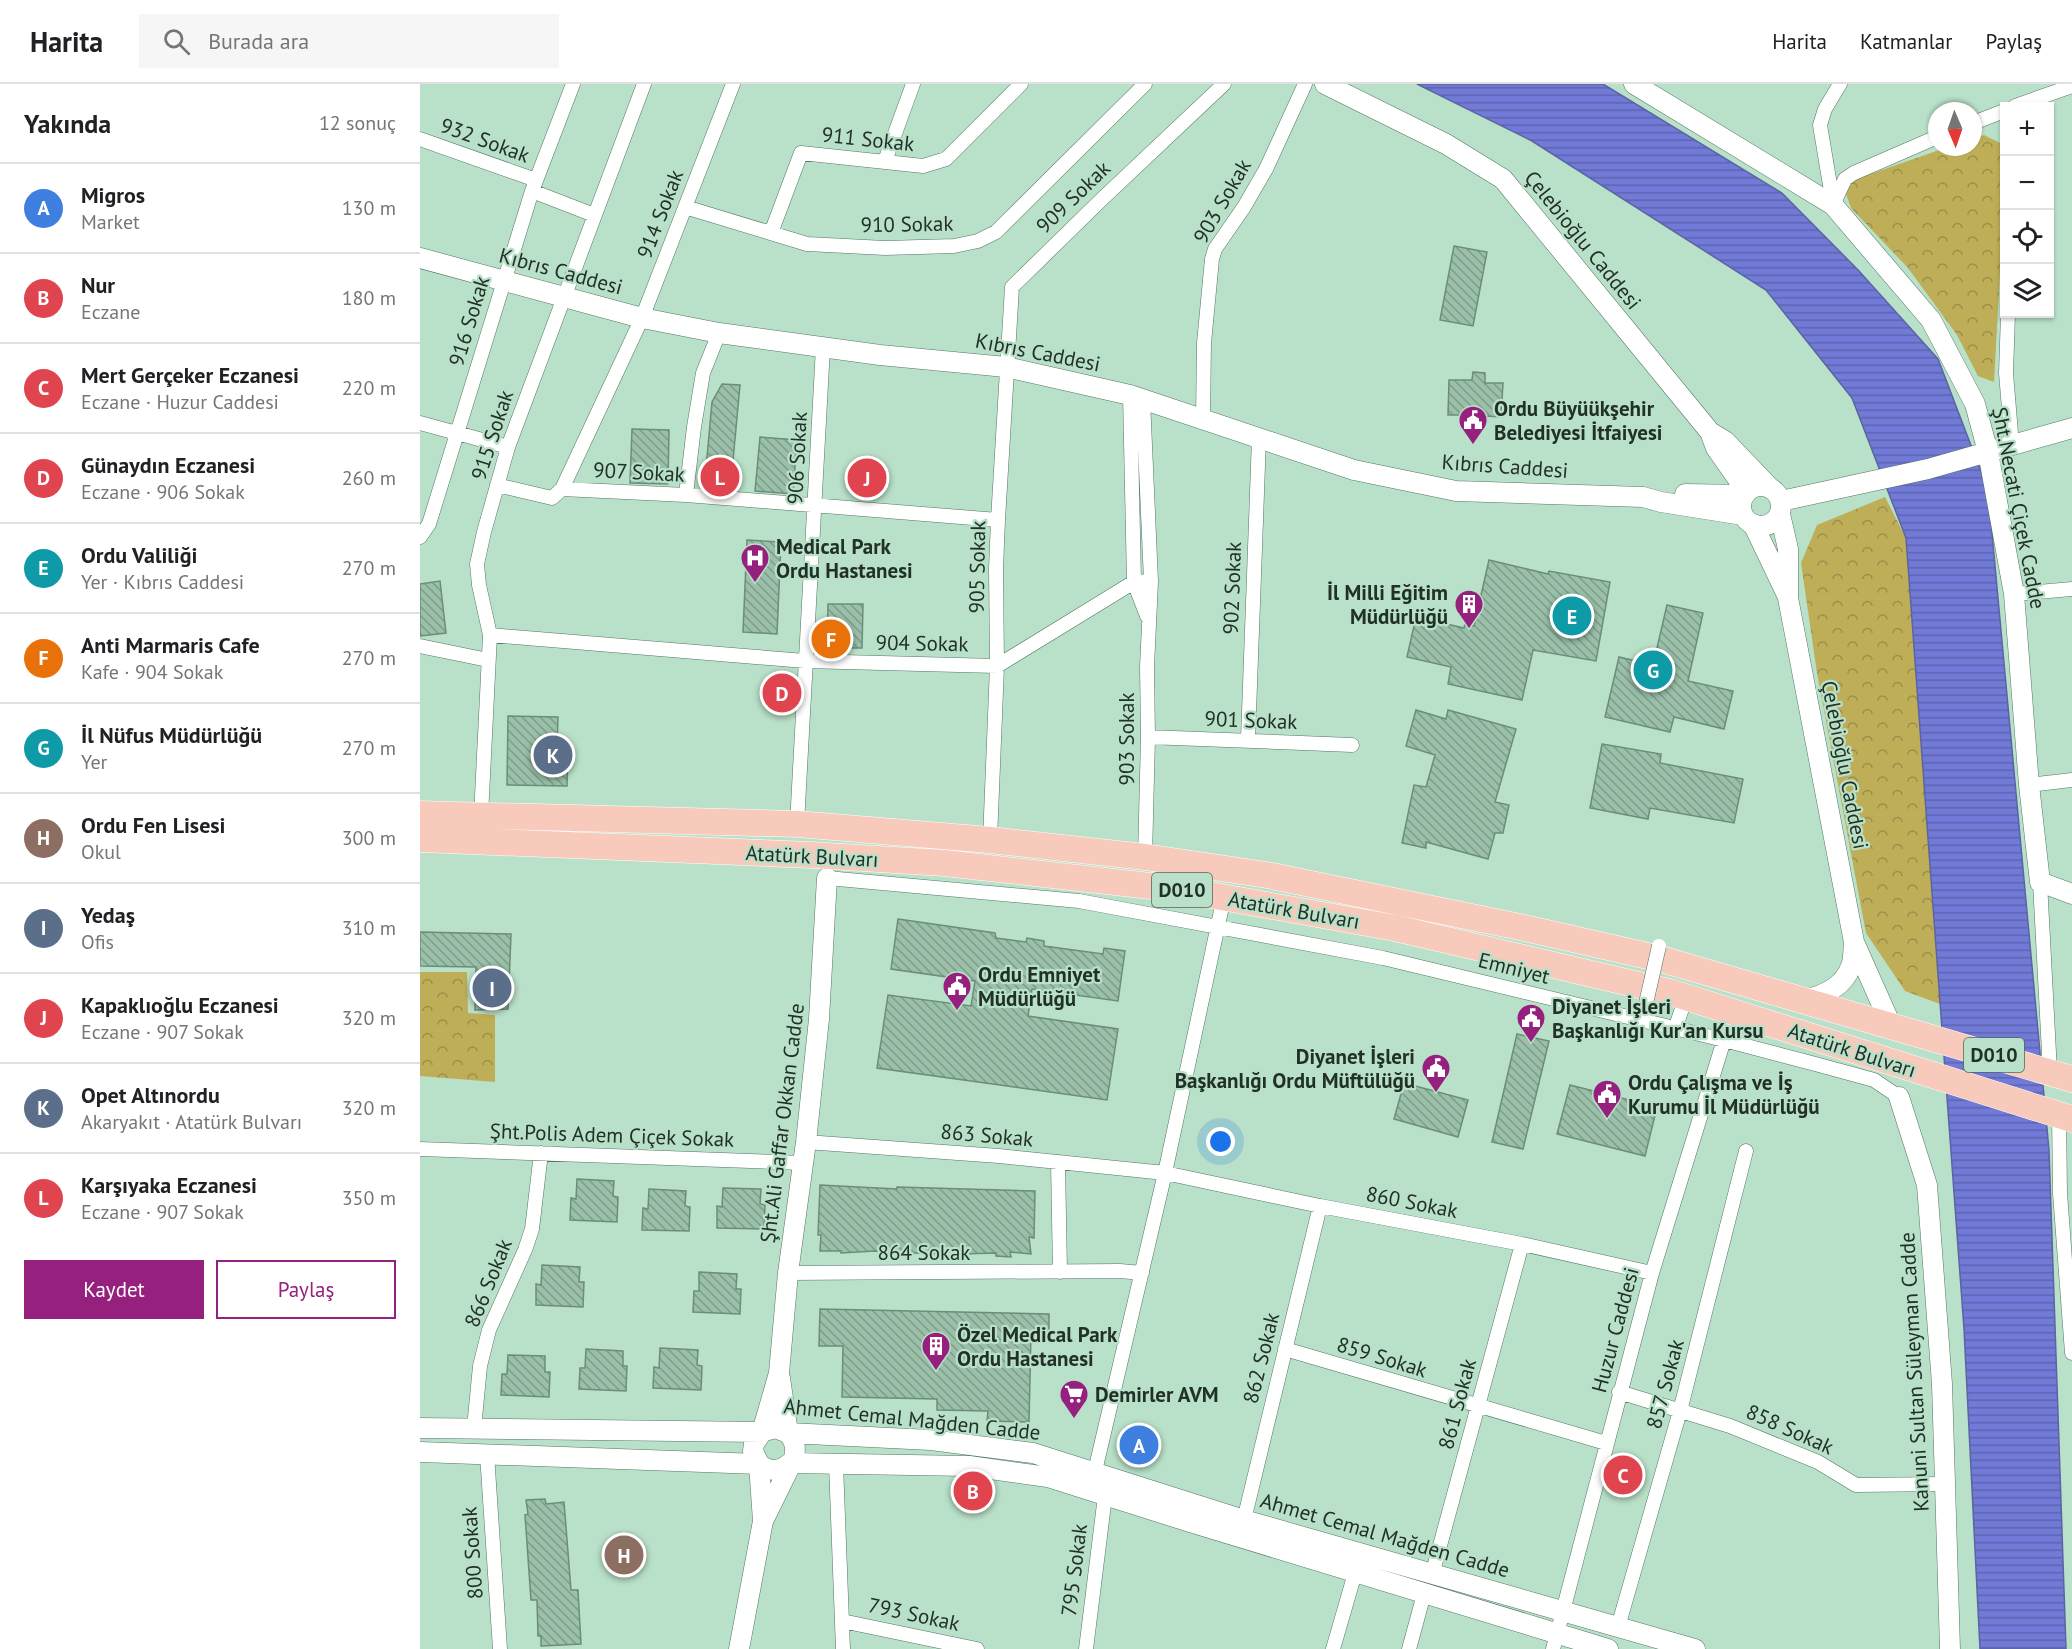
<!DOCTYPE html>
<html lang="tr">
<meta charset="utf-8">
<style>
:root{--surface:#fff;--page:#f6f6f6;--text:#202124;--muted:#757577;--line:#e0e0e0;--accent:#95207d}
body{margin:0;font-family:"PT Sans",sans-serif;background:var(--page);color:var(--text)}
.controls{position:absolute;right:18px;top:18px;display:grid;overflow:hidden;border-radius:0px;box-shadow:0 2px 4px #0004}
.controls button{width:54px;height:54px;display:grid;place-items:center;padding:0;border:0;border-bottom:2px solid var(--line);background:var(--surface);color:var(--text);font:30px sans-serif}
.compass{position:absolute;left:1508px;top:18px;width:54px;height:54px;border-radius:50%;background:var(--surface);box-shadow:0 2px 4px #0004;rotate:178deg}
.you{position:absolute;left:801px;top:1058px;width:21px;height:21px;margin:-15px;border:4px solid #fff;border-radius:50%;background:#1a73e8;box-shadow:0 0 0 9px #1a73e833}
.badge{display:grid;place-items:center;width:39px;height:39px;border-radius:50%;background:var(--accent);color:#fff;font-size:20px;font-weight:700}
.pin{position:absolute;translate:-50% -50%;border:3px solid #fff;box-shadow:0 2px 6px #0006}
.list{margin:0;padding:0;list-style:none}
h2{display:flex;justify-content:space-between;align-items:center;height:78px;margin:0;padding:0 24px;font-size:26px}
h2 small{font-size:20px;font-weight:400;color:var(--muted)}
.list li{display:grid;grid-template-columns:39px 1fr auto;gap:18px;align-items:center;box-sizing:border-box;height:90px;padding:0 24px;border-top:2px solid var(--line)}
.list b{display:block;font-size:22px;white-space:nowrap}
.list p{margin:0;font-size:20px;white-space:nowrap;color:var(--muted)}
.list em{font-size:20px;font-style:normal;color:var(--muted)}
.actions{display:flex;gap:12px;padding:18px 24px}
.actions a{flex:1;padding:14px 0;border:2px solid var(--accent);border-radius:0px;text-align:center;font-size:21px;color:var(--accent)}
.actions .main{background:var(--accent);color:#fff}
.icon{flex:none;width:33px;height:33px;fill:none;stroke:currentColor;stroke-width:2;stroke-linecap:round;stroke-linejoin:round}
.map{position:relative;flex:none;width:1652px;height:1565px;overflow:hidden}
header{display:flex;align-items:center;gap:36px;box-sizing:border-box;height:84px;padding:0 30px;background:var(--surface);border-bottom:2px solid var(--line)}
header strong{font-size:28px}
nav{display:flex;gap:33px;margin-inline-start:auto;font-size:21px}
.search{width:420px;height:54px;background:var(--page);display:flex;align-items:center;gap:15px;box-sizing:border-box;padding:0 21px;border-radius:0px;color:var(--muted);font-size:22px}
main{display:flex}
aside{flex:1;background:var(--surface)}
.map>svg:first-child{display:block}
.park{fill:url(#park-crowns)}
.water{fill:url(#water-rules);stroke:#5a64a3;stroke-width:1.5}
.building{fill:url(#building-back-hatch);stroke:#6a8e78;stroke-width:1.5}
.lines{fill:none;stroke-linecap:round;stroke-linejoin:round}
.street-casing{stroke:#537762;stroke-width:15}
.secondary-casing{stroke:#537762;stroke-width:21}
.highway-casing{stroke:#fff;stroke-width:27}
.street{stroke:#fff;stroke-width:14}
.secondary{stroke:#fff;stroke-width:20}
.highway{stroke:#f7cabc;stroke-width:26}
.street-bridge-casing{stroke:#537762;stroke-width:15;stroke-linecap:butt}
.street-bridge{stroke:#fff;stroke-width:14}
.labels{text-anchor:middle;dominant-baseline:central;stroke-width:4.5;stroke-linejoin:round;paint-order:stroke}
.shield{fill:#b9e0c8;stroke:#4f6658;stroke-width:1.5}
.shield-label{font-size:20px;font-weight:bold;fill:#223128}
.street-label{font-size:21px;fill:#223128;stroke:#b9e0c8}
.poi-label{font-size:21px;font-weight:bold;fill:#223128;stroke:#b9e0c8;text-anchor:start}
</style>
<header>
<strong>Harita</strong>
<div class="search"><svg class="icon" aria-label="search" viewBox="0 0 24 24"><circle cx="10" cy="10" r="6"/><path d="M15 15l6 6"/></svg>Burada ara</div>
<nav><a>Harita</a><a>Katmanlar</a><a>Paylaş</a></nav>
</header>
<main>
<aside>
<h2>Yakında<small>12 sonuç</small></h2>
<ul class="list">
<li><span class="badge" style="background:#3f7fe0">A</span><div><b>Migros</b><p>Market</p></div><em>130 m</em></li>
<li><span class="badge" style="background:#e0444e">B</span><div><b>Nur</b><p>Eczane</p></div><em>180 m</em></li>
<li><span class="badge" style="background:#e0444e">C</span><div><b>Mert Gerçeker Eczanesi</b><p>Eczane · Huzur Caddesi</p></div><em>220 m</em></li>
<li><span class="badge" style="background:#e0444e">D</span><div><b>Günaydın Eczanesi</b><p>Eczane · 906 Sokak</p></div><em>260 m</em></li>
<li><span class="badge" style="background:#0f9aa8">E</span><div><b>Ordu Valiliği</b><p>Yer · Kıbrıs Caddesi</p></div><em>270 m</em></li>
<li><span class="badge" style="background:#e8710a">F</span><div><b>Anti Marmaris Cafe</b><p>Kafe · 904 Sokak</p></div><em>270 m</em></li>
<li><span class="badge" style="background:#0f9aa8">G</span><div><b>İl Nüfus Müdürlüğü</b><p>Yer</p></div><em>270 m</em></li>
<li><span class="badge" style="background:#8d6e63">H</span><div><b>Ordu Fen Lisesi</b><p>Okul</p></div><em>300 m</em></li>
<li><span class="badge" style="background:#5c6f8a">I</span><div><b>Yedaş</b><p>Ofis</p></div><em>310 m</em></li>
<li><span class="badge" style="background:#e0444e">J</span><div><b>Kapaklıoğlu Eczanesi</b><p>Eczane · 907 Sokak</p></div><em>320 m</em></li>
<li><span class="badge" style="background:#5c6f8a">K</span><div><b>Opet Altınordu</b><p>Akaryakıt · Atatürk Bulvarı</p></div><em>320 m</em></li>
<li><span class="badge" style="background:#e0444e">L</span><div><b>Karşıyaka Eczanesi</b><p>Eczane · 907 Sokak</p></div><em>350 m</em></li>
</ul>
<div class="actions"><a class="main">Kaydet</a><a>Paylaş</a></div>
</aside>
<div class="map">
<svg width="1652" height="1565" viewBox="0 0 1652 1565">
<defs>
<pattern id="park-crowns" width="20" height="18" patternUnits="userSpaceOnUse" patternTransform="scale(1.5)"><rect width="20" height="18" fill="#bfae58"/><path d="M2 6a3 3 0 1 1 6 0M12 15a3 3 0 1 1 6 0" fill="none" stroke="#9b8e49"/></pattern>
<pattern id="water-rules" width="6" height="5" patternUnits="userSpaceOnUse" patternTransform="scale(1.5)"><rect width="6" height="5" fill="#727ad8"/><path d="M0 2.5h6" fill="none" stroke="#5d65af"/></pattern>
<pattern id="building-back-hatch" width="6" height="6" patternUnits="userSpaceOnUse" patternTransform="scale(1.5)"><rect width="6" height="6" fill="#9ac0a9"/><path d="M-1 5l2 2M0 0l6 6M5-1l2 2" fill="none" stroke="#7d9d8a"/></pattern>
</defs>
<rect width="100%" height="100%" fill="#b9e0c8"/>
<path class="park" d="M1564,51L1584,61L1582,153L1574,298L1558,292L1537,251L1488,184L1431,124L1426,110L1433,96L1528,63H1553V55Z
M1465,413L1486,454L1520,920L1485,907L1446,849L1397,589L1381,479L1397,441Z
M0,888H47L48,929L75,931V998L0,992Z"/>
<path class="water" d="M997,0H1183L1362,109L1439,187L1518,275L1568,406L1629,1066L1646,1565H1560L1544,1245L1486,454L1432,314L1346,206L1112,57Z"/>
<path class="building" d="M1034,162L1067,168L1053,242L1020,236Z
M1053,288L1065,289V299H1083L1081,333L1065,332L1064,344L1048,343V331H1028L1029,296H1052Z
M302,300L320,301L311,398L285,396L292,318Z
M212,345L249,346L248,400L210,399Z
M340,353L377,356L373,410L335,407Z
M327,456L361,458L357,550L323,548Z
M1069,476L1128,490L1129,487L1190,498L1176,577L1113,566L1102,616L1028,600L1031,583L987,573L996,533L1044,544L1045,540L1054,542Z
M20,497L26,549L0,552V500Z
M408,520H443L442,564H407Z
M1247,521L1283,529L1268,597L1313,607L1304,645L1254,633L1250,648L1185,633L1199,573L1233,581Z
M996,626L1026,635L1028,626L1096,645L1075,718L1089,721L1083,749H1075L1068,775L1006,758V764L982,759L994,701L1006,703L1015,671L986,662Z
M88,632L138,633L137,664H148L147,702L87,701Z
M1182,660L1241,670L1240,679L1323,695L1314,739L1230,724L1228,735L1170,724Z
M478,835L575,849L576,854L606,858L607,854L624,857V862L683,870L684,864L705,867L698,917L612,905L608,932L698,945L687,1016L457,984L468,911L551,922L555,897L471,885Z
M0,848L91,850L88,925L55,926L56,883L0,882Z
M1097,950L1129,957L1103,1065L1072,1058Z
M984,999L1048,1016L1038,1053L974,1035Z
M1150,1001L1237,1023L1225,1072L1137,1050Z
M157,1095L194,1097L193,1112L198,1113L197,1138L150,1136L151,1114L156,1115Z
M400,1101L477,1105V1103L615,1107L614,1154L609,1153L611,1170L590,1168L591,1173L576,1172V1169L541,1170L514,1166V1170L455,1167L421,1169V1167H400L401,1151H398Z
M303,1104L341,1105L340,1120L345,1121L344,1145L297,1144V1122L302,1123Z
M229,1105L266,1107L265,1122L270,1123L269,1147L222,1146L223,1124L228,1125Z
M122,1181L160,1183L159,1198H164L163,1223L116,1221V1200L121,1201Z
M279,1188L317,1190L316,1205H321L320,1230L273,1228L274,1207H279Z
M400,1225L629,1230V1249L611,1248L609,1338L567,1337L568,1327L517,1326V1315L422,1313L423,1262H399Z
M240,1264L278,1266L277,1281L282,1282L281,1306L233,1304L234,1283L239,1284Z
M166,1265L203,1267V1282H207L206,1307L159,1305L160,1284H165Z
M88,1271L125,1272V1288H130L129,1313L81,1311L82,1290H87Z
M125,1415L126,1420L144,1418L151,1506H158L161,1560L121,1562V1552H118L117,1516H111L105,1431L108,1430L106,1416Z"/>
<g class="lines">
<g class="street-casing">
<path id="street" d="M1595,22L1652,2
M1553,39L1584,27
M0,55L116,96
M465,77L493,0
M112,107L174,131
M1413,119L1400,41L1405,25L1420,0
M1413,121L1425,95L1434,89L1517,53
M265,123L387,160L465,164L534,162L558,157L576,148L725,0
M351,149L381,69L503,82L526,75L601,0
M1588,230L1586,289L1592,361
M710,311L714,498L727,532
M723,316L731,497L727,583L728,653L725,773
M783,335L784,259L792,175L795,165L824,123L846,85L885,0
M0,339L88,363
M77,401L132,414L142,405L266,411L578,436
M142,405L222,234L313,0
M266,411L274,343L283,289L299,249
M0,453L9,440L112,107L153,0
M1594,510L1652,505
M70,551L385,577L577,582L714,498L731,497
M0,562L68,576
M728,653L932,661
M828,656L839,354
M1609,701L1652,696
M61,732L70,551L59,501L57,480L64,448L88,363L224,0
M377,740L403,263
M570,756L577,582L576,485L578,436L592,203L682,115L804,0
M407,794L659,817L963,874L1304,956L1399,981L1454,996L1479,1013
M1620,798L1630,988
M1255,945L1266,913
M1639,1030L1640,1109L1652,1269
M386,1058L579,1072L745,1089L900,1122L1102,1160L1232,1189
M0,1065L382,1079
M638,1078L640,1188
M368,1189L700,1187L722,1189
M865,1265L1186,1359
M1199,1308L1310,1342L1398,1378L1436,1401L1525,1400
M54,1344L60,1282L69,1246L105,1166L112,1145L121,1069
M67,1370L80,1565
M416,1380L423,1565
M675,1387L745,1089L804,813
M824,1436L900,1122
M1012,1491L1102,1160
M422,1537L557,1565
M1198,1543L1260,1327L1326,1067
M666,1565L685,1412
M913,1565L935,1489
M989,1565L1004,1510
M1133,1565L1232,1189L1304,956"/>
</g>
<g class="secondary-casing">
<path id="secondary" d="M905,0L1026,60L1083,95L1290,348
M1214,0L1413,121L1511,236L1555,320L1568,368L1594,510L1609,701L1620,798L1652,810
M0,174L222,234L299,249L460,271L586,283L710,311L934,386L1036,407L1223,413L1241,418L1323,431
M1321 422a20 20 0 1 1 40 0a20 20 0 1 1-40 0Z
M1327,408L1296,364L1290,348L1305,357L1349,403
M1265,410L1325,411
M1361,417L1508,385L1652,344
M1360,430L1368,465V514L1434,858L1471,941
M1333,440L1367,511
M1385,916C1404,911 1424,903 1431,882C1434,875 1433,865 1434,858
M1479,1013L1507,1101L1522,1300L1530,1565
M0,1344L342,1348L355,1344L368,1349L511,1356L613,1369L824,1436L1275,1565
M0,1368L339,1380C350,1388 360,1388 370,1379L549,1382L628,1393L770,1438L1188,1565
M344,1435L374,1374C376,1363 375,1357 368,1349L360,1294
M319,1565L343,1437L339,1380L333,1367L334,1360L342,1348L359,1289L368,1189L386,1058L399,935L407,794"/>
</g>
<g class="highway-casing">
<path id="highway" d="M0,730L377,740L570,756L725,773L847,791L1100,843L1241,875L1652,995
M0,755L391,771L524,779L757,805L975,844L1253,909L1652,1035"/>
</g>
<use href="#street" class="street"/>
<use href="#secondary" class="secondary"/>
<use href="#highway" class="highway"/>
<g class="street-bridge-casing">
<path id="street-bridge" d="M1224,928L1239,862"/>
</g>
<use href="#street-bridge" class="street-bridge"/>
</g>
<defs>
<g id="civic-pin" transform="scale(1.5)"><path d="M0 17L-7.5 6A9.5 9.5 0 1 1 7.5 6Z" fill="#95207d" stroke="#b9e0c8"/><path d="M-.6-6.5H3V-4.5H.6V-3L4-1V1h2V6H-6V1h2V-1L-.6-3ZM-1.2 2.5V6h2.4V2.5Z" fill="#fff"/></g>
<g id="hospital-pin" transform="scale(1.5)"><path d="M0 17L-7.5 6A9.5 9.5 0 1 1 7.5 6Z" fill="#95207d" stroke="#b9e0c8"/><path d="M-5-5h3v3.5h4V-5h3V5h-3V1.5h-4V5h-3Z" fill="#fff"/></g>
<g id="building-pin" transform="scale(1.5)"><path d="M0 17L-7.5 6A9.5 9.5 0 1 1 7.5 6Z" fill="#95207d" stroke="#b9e0c8"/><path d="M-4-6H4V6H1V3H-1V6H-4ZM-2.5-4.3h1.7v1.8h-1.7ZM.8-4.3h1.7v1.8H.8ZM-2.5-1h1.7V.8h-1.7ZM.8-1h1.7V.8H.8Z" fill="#fff"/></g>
<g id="supermarket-pin" transform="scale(1.5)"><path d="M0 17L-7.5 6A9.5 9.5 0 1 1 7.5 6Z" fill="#95207d" stroke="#b9e0c8"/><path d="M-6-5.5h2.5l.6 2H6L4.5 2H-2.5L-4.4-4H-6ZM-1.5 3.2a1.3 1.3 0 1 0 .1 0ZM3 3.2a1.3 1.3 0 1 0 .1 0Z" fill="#fff"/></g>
</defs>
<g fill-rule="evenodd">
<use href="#civic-pin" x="1053" y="336"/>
<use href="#hospital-pin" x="335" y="474"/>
<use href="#building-pin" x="1049" y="520"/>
<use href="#civic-pin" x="537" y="902"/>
<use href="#civic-pin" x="1111" y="934"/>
<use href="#civic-pin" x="1016" y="984"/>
<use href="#civic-pin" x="1187" y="1010"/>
<use href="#building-pin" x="516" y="1262"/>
<use href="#supermarket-pin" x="654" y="1310"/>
</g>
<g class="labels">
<g class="shield">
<rect x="732" y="789" width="60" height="34" rx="4.5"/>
<rect x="1544" y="954" width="60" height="34" rx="4.5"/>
</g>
<g class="shield-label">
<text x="762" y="806">D010</text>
<text x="1574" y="971">D010</text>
</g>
<g class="street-label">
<text transform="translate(448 55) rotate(6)">911 Sokak</text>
<text transform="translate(65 56) rotate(20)">932 Sokak</text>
<text transform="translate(653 113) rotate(-44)">909 Sokak</text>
<text transform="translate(802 117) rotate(-60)">903 Sokak</text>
<text transform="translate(240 130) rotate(-69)">914 Sokak</text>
<text transform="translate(487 140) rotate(-1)">910 Sokak</text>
<text transform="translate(1163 156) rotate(51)">Çelebioğlu Caddesi</text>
<text transform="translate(141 187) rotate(15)">Kıbrıs Caddesi</text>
<text transform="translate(49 237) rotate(-73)">916 Sokak</text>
<text transform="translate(618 268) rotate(11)">Kıbrıs Caddesi</text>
<text transform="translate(72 351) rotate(-72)">915 Sokak</text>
<text transform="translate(377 374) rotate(-87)">906 Sokak</text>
<text transform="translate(1085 382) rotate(4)">Kıbrıs Caddesi</text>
<text transform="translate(219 388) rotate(3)">907 Sokak</text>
<text transform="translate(1599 424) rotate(79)">Şht.Necati Çiçek Cadde</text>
<text transform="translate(557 483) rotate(-89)">905 Sokak</text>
<text transform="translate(812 504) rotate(-88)">902 Sokak</text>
<text transform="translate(502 559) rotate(1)">904 Sokak</text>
<text transform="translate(831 636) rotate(2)">901 Sokak</text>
<text transform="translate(706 655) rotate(-90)">903 Sokak</text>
<text transform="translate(1425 681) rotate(79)">Çelebioğlu Caddesi</text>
<text transform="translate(392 772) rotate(3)">Atatürk Bulvarı</text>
<text transform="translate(874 826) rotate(10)">Atatürk Bulvarı</text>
<text transform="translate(1094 884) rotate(14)">Emniyet</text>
<text transform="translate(1432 966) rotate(18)">Atatürk Bulvarı</text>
<text transform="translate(362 1039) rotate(-83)">Şht.Ali Gaffar Okkan Cadde</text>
<text transform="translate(192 1051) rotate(2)">Şht.Polis Adem Çiçek Sokak</text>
<text transform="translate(567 1051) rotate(5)">863 Sokak</text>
<text transform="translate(992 1118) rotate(11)">860 Sokak</text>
<text x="504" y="1168">864 Sokak</text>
<text transform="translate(68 1199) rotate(-68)">866 Sokak</text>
<text transform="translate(1195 1246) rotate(-75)">Huzur Caddesi</text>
<text transform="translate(962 1273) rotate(17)">859 Sokak</text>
<text transform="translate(841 1274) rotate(-76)">862 Sokak</text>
<text transform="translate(1494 1288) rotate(-93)">Kanuni Sultan Süleyman Cadde</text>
<text transform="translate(1245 1300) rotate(-75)">857 Sokak</text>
<text transform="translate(1037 1320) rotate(-75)">861 Sokak</text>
<text transform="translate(492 1335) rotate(6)">Ahmet Cemal Mağden Cadde</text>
<text transform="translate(1370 1345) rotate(24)">858 Sokak</text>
<text transform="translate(965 1451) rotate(16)">Ahmet Cemal Mağden Cadde</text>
<text transform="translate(52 1469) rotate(-94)">800 Sokak</text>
<text transform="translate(654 1486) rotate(-83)">795 Sokak</text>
<text transform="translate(494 1530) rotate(12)">793 Sokak</text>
</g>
<g class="poi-label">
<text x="1074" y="324">Ordu Büyüükşehir<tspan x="1074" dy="24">Belediyesi İtfaiyesi</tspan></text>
<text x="356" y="462">Medical Park<tspan x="356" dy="24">Ordu Hastanesi</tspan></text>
<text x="1028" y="508" text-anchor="end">İl Milli Eğitim<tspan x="1028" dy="24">Müdürlüğü</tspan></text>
<text x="558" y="890">Ordu Emniyet<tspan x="558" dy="24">Müdürlüğü</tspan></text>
<text x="1132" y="922">Diyanet İşleri<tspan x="1132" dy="24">Başkanlığı Kur'an Kursu</tspan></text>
<text x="995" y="972" text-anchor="end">Diyanet İşleri<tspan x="995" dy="24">Başkanlığı Ordu Müftülüğü</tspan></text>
<text x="1208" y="998">Ordu Çalışma ve İş<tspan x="1208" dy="24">Kurumu İl Müdürlüğü</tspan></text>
<text x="537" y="1250">Özel Medical Park<tspan x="537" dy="24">Ordu Hastanesi</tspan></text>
<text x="675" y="1310">Demirler AVM</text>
</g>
</g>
</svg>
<div class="controls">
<button>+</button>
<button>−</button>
<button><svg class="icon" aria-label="locate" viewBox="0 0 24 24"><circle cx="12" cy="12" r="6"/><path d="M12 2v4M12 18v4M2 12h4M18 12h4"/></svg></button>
<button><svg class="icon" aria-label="layers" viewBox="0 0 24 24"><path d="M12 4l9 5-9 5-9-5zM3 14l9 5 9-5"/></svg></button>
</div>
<svg class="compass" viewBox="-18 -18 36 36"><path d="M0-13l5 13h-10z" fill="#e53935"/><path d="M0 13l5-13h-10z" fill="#757577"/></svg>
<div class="you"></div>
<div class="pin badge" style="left:719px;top:1361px;background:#3f7fe0">A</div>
<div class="pin badge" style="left:553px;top:1407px;background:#e0444e">B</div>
<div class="pin badge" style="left:1203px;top:1391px;background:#e0444e">C</div>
<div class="pin badge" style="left:362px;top:609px;background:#e0444e">D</div>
<div class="pin badge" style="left:1152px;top:532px;background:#0f9aa8">E</div>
<div class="pin badge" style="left:411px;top:555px;background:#e8710a">F</div>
<div class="pin badge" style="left:1233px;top:586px;background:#0f9aa8">G</div>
<div class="pin badge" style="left:204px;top:1471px;background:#8d6e63">H</div>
<div class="pin badge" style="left:72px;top:904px;background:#5c6f8a">I</div>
<div class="pin badge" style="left:447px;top:394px;background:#e0444e">J</div>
<div class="pin badge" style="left:133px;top:671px;background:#5c6f8a">K</div>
<div class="pin badge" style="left:300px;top:393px;background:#e0444e">L</div>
</div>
</main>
